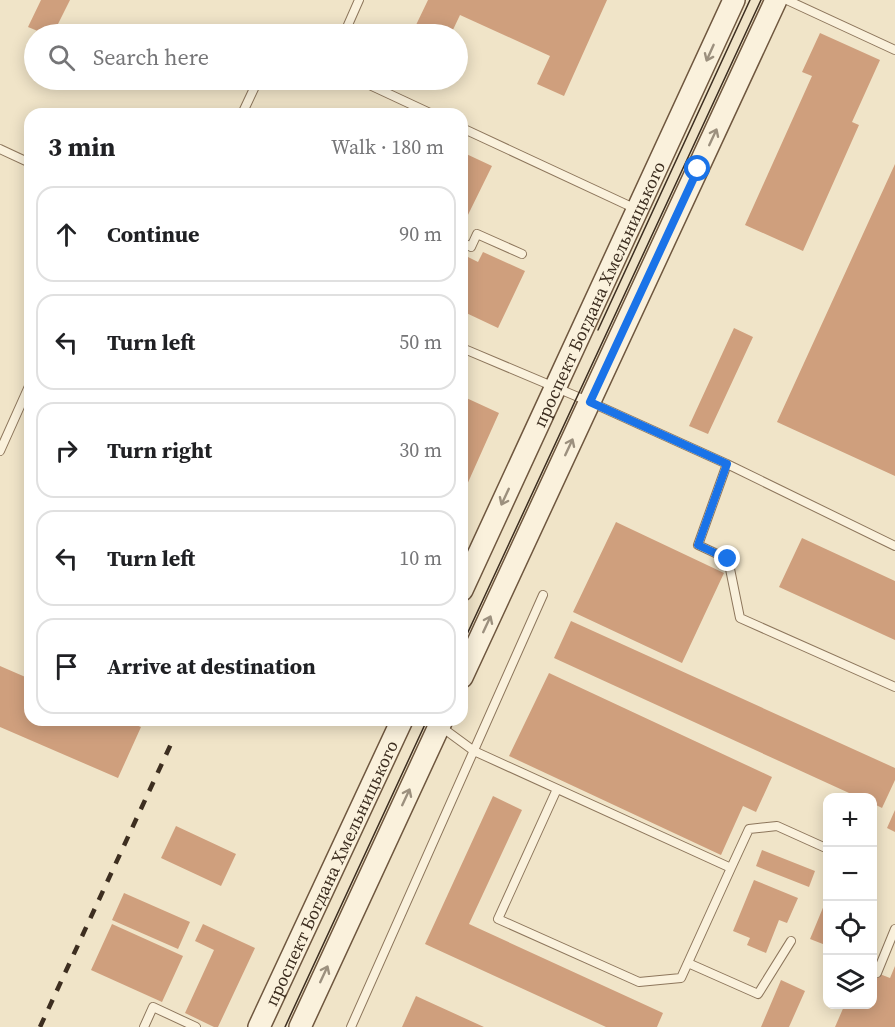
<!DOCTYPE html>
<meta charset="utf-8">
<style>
:root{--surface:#fff;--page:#f6f6f6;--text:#202124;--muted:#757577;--line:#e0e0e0}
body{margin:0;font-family:"Source Serif 4",serif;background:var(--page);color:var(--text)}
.controls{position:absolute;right:18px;bottom:18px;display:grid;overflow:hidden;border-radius:12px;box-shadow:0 3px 15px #0003}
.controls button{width:54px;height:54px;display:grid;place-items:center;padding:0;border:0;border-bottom:2px solid var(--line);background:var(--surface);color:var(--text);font:30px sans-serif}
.stop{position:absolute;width:18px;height:18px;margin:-14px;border:4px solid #1a73e8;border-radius:50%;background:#fff}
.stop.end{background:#1a73e8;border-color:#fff;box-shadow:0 2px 6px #0008}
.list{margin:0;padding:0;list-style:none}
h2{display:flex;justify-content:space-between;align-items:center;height:78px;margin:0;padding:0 24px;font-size:26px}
h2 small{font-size:20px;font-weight:400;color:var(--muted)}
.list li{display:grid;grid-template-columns:39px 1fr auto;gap:18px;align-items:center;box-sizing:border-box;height:96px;margin:0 12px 12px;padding:0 12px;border:2px solid var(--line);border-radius:18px}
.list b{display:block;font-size:22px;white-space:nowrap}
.list em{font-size:20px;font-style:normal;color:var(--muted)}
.icon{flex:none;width:33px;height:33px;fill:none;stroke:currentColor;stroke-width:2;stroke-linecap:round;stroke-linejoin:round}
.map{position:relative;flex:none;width:895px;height:1027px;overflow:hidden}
.search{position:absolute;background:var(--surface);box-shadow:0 3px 15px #0003;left:24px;top:24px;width:444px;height:66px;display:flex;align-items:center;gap:15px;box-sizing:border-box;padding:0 21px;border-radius:33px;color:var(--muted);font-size:22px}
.panel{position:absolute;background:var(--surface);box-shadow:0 3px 15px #0003;left:24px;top:108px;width:444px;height:618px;border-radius:18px}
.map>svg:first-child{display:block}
.building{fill:#cf9f7d}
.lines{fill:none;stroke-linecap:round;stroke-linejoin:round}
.service-casing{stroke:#8d765c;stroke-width:10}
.secondary-casing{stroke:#6f573f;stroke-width:24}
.service{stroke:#faf1dc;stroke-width:8}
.secondary{stroke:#faf1dc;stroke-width:21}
.tram{stroke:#3d2e20;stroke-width:1.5}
.rail{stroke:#3d2e20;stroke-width:4.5;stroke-dasharray:10 10;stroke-linecap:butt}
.oneway{stroke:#9c907e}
.route{stroke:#1a73e8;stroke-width:8}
.labels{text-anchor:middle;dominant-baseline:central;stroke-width:4.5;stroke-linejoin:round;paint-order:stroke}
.street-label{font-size:18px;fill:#3d2e20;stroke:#f7eed8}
</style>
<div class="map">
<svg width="895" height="1027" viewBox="0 0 895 1027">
<rect width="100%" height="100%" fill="#f0e4c8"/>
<path class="building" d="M41,0H70L53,34H45L28,27Z
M428,0H607L564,96L537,84L550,56L460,15L451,34H436L416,25Z
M820,33L880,60L852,122L859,125L803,251L745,225L812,76L802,72Z
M462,152L492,166L464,223L462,222Z
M895,164V476L777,422Z
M483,252L525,271L498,328L462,311V254L478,262Z
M734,328L753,337L708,434L689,426Z
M462,396L499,413L462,496Z
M616,522L724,573L682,663L573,612Z
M802,538L895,581V640L779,587Z
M571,621L895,768V780L882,808L872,803V798H860L554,658Z
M0,666L30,679V720H124L141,727L118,778L0,727Z
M549,673L772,777L756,812L743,806L721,855L509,756Z
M493,796L522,810L469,924L663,1013L657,1027H606L425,944Z
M895,810V832L887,828Z
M176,826L236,854L221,886L161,858Z
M762,850L815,871L809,887L756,866Z
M754,880L798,898L787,923L779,920L766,953L747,945L750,938L733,931Z
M124,893L190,922L178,949L112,920Z
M827,898H828V946L810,939Z
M112,924L183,956L162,1002L91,970Z
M203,924L255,948L218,1027H214L185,1013L214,950L195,941Z
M895,966V1027H835L845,1004H872V971L890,978Z
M781,980L805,991L789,1027H761Z
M416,996L484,1027H402Z"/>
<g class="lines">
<g class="service-casing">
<path id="service" d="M787,0L895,50
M344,34L359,0
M359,80L432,114
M242,114L258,80
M462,128L636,209
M0,149L30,163
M462,242L471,247L477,234L522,254
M462,348L590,402L727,464L895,546
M0,451L30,384
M727,464L698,545L728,559L740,618L895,687
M440,726L474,751L731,868L749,829L777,826L828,849
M557,789L498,919L639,982L681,978L731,868
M688,963L758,994L791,941
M877,973L895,929
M144,1027L153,1007L196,1027
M351,1027L543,595"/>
</g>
<g class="secondary-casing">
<g id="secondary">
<path id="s1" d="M462,590L734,0"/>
<path d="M462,677L776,0"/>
<path id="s2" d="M259,1027L402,720"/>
<path d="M300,1027L442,720"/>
</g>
</g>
<use href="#service" class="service"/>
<use href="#secondary" class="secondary"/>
<path class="tram" d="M598,330L750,0
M462,645L761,0
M285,1027L427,720"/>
<path class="rail" d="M40,1027L171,744"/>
</g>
<defs><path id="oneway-shaft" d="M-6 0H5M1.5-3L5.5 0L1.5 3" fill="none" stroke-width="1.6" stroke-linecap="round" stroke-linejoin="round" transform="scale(1.5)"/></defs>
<g class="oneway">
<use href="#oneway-shaft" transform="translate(710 53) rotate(114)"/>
<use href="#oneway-shaft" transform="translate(713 137) rotate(-65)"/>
<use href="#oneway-shaft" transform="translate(569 447) rotate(-65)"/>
<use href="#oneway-shaft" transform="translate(505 497) rotate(115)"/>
<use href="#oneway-shaft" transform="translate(487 624) rotate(-65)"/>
<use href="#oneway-shaft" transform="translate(406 797) rotate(-65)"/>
<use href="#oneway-shaft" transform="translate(324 974) rotate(-65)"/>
</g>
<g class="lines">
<path class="route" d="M698,169L590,402L727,464L698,545L728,559"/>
</g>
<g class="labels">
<g class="street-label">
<text stroke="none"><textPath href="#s1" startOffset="326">проспект Богдана Хмельницького</textPath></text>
<text stroke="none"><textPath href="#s2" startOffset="170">проспект Богдана Хмельницького</textPath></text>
</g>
</g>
</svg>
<div class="controls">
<button>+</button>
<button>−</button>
<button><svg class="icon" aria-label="locate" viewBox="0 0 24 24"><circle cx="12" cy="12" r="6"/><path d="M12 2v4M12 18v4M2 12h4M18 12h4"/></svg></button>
<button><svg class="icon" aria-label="layers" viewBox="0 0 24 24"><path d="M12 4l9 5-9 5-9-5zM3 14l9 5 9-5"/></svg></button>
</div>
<div class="stop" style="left:698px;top:169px"></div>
<div class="stop end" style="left:728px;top:559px"></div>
<div class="search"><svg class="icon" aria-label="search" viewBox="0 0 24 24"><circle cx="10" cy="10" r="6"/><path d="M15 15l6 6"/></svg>Search here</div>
<section class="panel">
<h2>3 min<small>Walk · 180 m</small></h2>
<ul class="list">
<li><svg class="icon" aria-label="ahead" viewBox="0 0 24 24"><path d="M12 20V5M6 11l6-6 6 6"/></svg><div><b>Continue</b></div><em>90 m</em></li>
<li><svg class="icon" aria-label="left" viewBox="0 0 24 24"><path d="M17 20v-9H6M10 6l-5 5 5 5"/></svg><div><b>Turn left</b></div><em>50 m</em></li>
<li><svg class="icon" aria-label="right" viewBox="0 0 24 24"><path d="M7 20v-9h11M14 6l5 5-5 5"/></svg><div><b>Turn right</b></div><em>30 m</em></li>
<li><svg class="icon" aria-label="left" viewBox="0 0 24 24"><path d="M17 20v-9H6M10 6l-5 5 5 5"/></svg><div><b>Turn left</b></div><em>10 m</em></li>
<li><svg class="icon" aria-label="arrive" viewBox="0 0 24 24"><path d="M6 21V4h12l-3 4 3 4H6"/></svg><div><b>Arrive at destination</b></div></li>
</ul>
</section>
</div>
